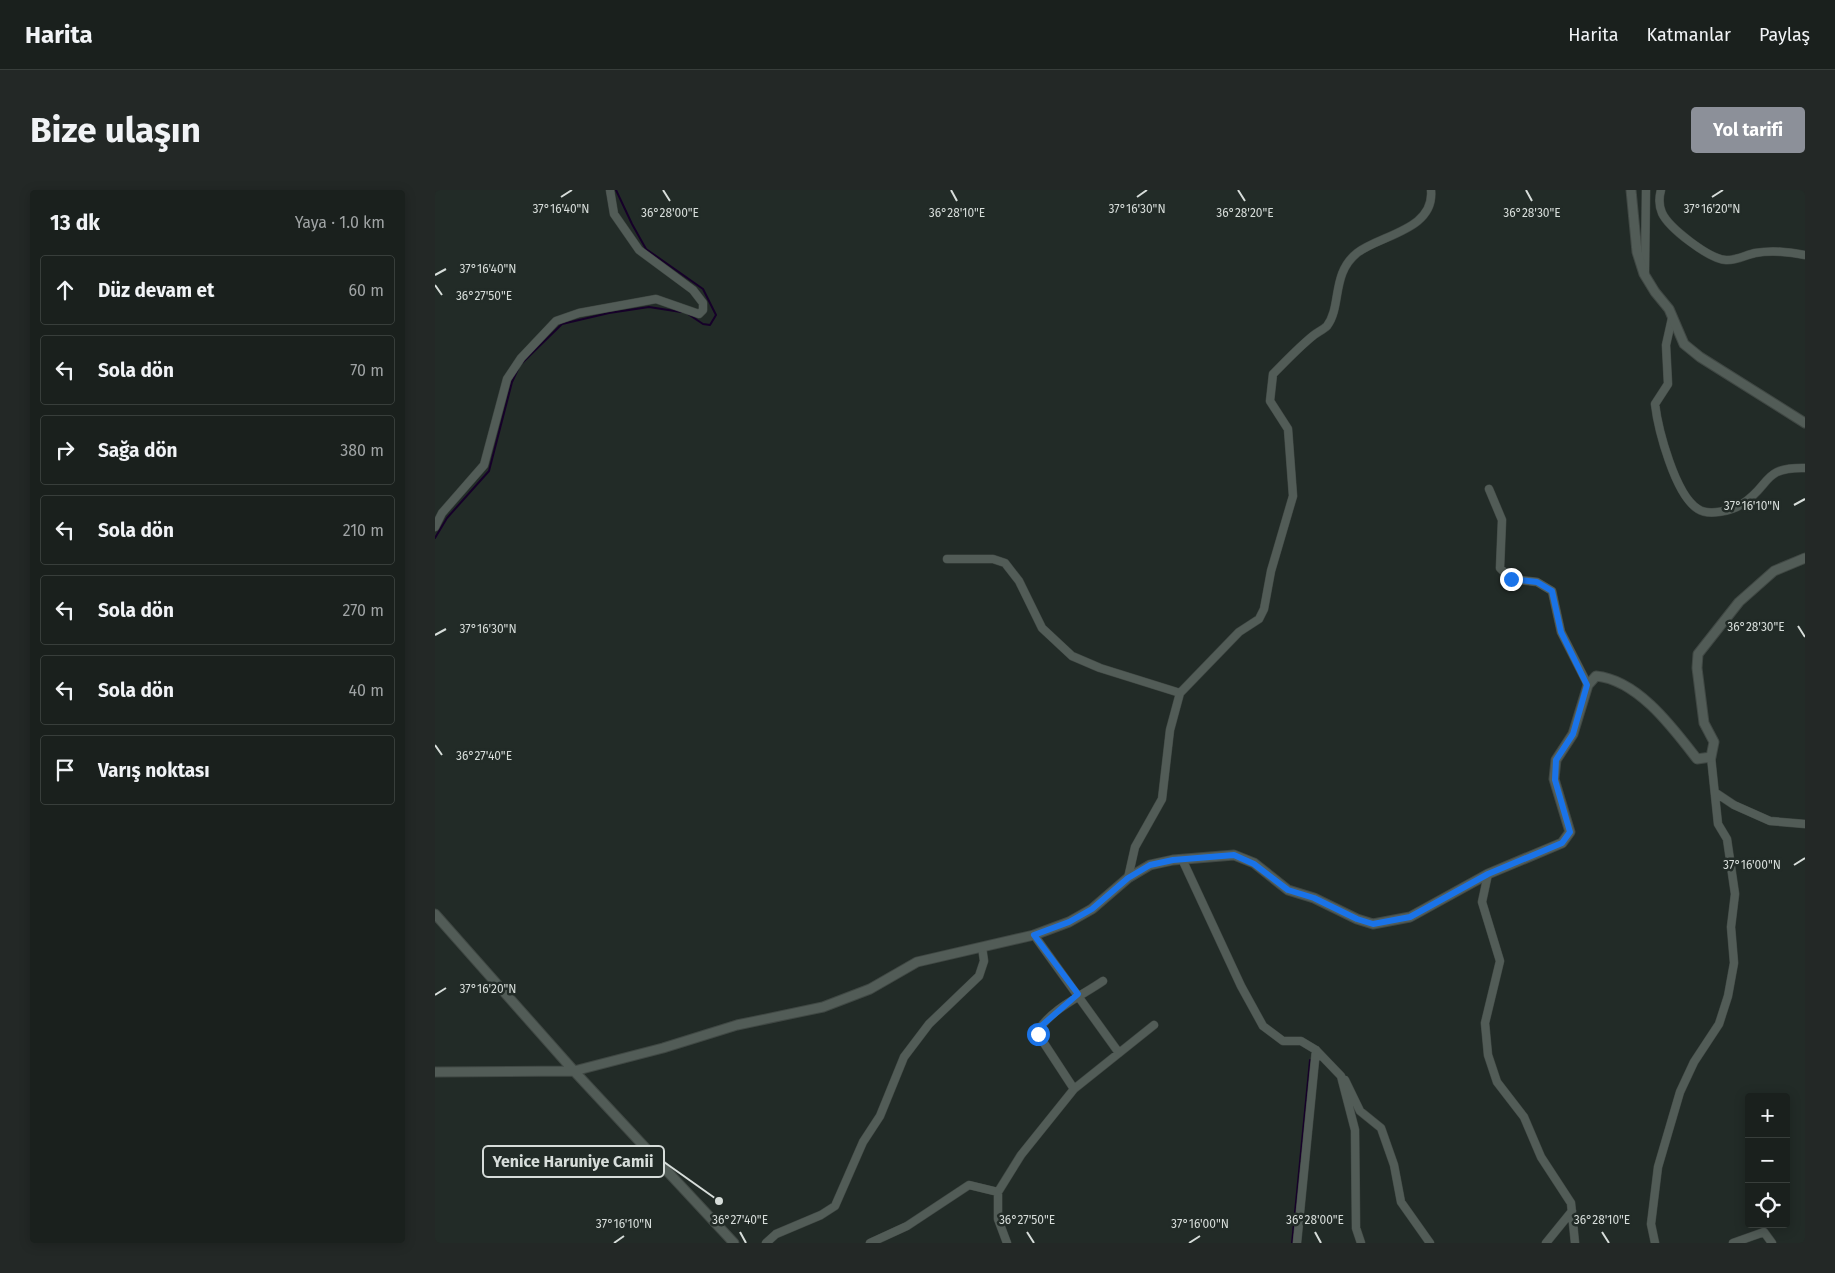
<!DOCTYPE html>
<html lang="tr">
<meta charset="utf-8">
<style>
:root{--surface:#1a201d;--page:#232826;--text:#f1f3f6;--muted:#9fa3a4;--line:#383e3b;--accent:#8c9099}
body{margin:0;font-family:"Fira Sans",sans-serif;background:var(--page);color:var(--text)}
.controls{position:absolute;right:15px;bottom:15px;display:grid;overflow:hidden;border-radius:5px;box-shadow:0 2px 12px #0003}
.controls button{width:45px;height:45px;display:grid;place-items:center;padding:0;border:0;border-bottom:1px solid var(--line);background:var(--surface);color:var(--text);font:25px sans-serif}
.stop{position:absolute;width:15px;height:15px;margin:-11px;border:4px solid #1a73e8;border-radius:50%;background:#fff}
.stop.end{background:#1a73e8;border-color:#fff;box-shadow:0 1px 5px #0008}
.list{margin:0;padding:0;list-style:none}
h2{display:flex;justify-content:space-between;align-items:center;height:65px;margin:0;padding:0 20px;font-size:21px}
h2 small{font-size:16px;font-weight:400;color:var(--muted)}
.list li{display:grid;grid-template-columns:32px 1fr auto;gap:15px;align-items:center;box-sizing:border-box;height:70px;margin:0 10px 10px;padding:0 10px;border:1px solid var(--line);border-radius:5px}
.list b{display:block;font-size:19px;white-space:nowrap}
.list em{font-size:16px;font-style:normal;color:var(--muted)}
.icon{flex:none;width:28px;height:28px;fill:none;stroke:currentColor;stroke-width:2;stroke-linecap:round;stroke-linejoin:round}
.map{position:relative;flex:none;width:1370px;height:1053px;overflow:hidden;border-radius:5px}
header{display:flex;align-items:center;gap:30px;box-sizing:border-box;height:70px;padding:0 25px;background:var(--surface);border-bottom:1px solid var(--line)}
header strong{font-size:24px}
nav{display:flex;gap:28px;margin-inline-start:auto;font-size:18px}
.intro{display:flex;align-items:center;justify-content:space-between;box-sizing:border-box;height:120px;padding:0 30px}
h1{margin:0;font-size:35px}
.button{padding:12px 22px;border-radius:5px;background:var(--accent);color:#fff;font-size:18px;font-weight:700}
main{display:flex;gap:30px;padding:0 30px}
aside{flex:1;background:var(--surface);border-radius:5px;box-shadow:0 2px 12px #0003}
.map>svg:first-child{display:block}
.lines{fill:none;stroke-linecap:round;stroke-linejoin:round}
.stream{stroke:#160029;stroke-width:2}
.minor-casing{stroke:#404844;stroke-width:9}
.tertiary-casing{stroke:#404844;stroke-width:11}
.minor{stroke:#525c57;stroke-width:8}
.tertiary{stroke:#525c57;stroke-width:9}
.route{stroke:#1a73e8;stroke-width:6}
.ticks{fill:none;stroke:#d7ddda;stroke-width:2}
.ticks-label{font-size:12px;text-anchor:middle;fill:#d7ddda;stroke:#222b27;stroke-width:5;stroke-linejoin:round;paint-order:stroke}
.leader{fill:none;stroke:#d7ddda;stroke-width:2}
.callout-dot{fill:#d7ddda;stroke:#222b27;stroke-width:2}
.callout{fill:#222b27;stroke:#d7ddda;stroke-width:2}
.callout-label{font-size:16px;text-anchor:middle;font-weight:bold;fill:#d7ddda}
</style>
<header>
<strong>Harita</strong>
<nav><a>Harita</a><a>Katmanlar</a><a>Paylaş</a></nav>
</header>
<div class="intro"><h1>Bize ulaşın</h1><a class="button">Yol tarifi</a></div>
<main>
<aside>
<h2>13 dk<small>Yaya · 1.0 km</small></h2>
<ul class="list">
<li><svg class="icon" aria-label="ahead" viewBox="0 0 24 24"><path d="M12 20V5M6 11l6-6 6 6"/></svg><div><b>Düz devam et</b></div><em>60 m</em></li>
<li><svg class="icon" aria-label="left" viewBox="0 0 24 24"><path d="M17 20v-9H6M10 6l-5 5 5 5"/></svg><div><b>Sola dön</b></div><em>70 m</em></li>
<li><svg class="icon" aria-label="right" viewBox="0 0 24 24"><path d="M7 20v-9h11M14 6l5 5-5 5"/></svg><div><b>Sağa dön</b></div><em>380 m</em></li>
<li><svg class="icon" aria-label="left" viewBox="0 0 24 24"><path d="M17 20v-9H6M10 6l-5 5 5 5"/></svg><div><b>Sola dön</b></div><em>210 m</em></li>
<li><svg class="icon" aria-label="left" viewBox="0 0 24 24"><path d="M17 20v-9H6M10 6l-5 5 5 5"/></svg><div><b>Sola dön</b></div><em>270 m</em></li>
<li><svg class="icon" aria-label="left" viewBox="0 0 24 24"><path d="M17 20v-9H6M10 6l-5 5 5 5"/></svg><div><b>Sola dön</b></div><em>40 m</em></li>
<li><svg class="icon" aria-label="arrive" viewBox="0 0 24 24"><path d="M6 21V4h12l-3 4 3 4H6"/></svg><div><b>Varış noktası</b></div></li>
</ul>
</aside>
<div class="map">
<svg width="1370" height="1053" viewBox="0 0 1370 1053">
<rect width="100%" height="100%" fill="#222b27"/>
<g class="lines">
<path class="stream" d="M181,0L197,34L211,59L268,99L281,125L275,135L268,134L253,124
M85,175L127,134L174,123L214,117L246,122
M0,348L12,328L54,281L77,192L83,179
M857,1053L875,870"/>
<g class="minor-casing">
<path id="minor" d="M1226,0C1224,7 1224,16 1227,23C1234,38 1274,69 1291,70C1300,71 1311,65 1320,63C1338,60 1353,62 1370,65
M1210,82L1211,0
M1237,128L1231,155L1233,194L1220,214C1223,239 1240,305 1263,319C1273,326 1297,321 1307,314C1337,295 1326,277 1370,278
M1054,299L1067,330L1065,378L1076,389L1102,392L1117,401L1126,442L1153,495
M0,337L7,323L49,275L72,189L86,168L121,131L144,123L221,109L264,124L268,120V113L258,100L204,60L179,24L175,0
M512,369H558L570,373L584,391L607,438L637,466L665,478L745,503
M1281,603L1299,615L1335,631L1370,634
M747,669L806,796L828,836L848,851H866L881,860L906,886L920,940L921,1038L926,1053
M1053,684L1047,712L1065,771L1050,833L1053,865L1062,892L1089,927L1106,967L1136,1013L1140,1053
M693,688L700,657L727,609L735,540L745,503L804,442L824,429L829,419L836,381L858,306L853,239L835,211L838,184C851,171 865,156 879,145C883,142 889,139 892,136C907,116 896,84 922,63C945,45 1000,40 996,0
M599,745L684,863
M910,890L925,921L946,938L959,975L966,1012L995,1053
M639,899L603,844V841C616,819 648,805 668,791
M331,1053L341,1044L386,1025L400,1016L428,952L445,926L469,867L494,834L544,786L549,771L547,757
M435,1053L472,1036L534,995L563,1002
M572,1053L563,1029V1002L586,965L639,899L719,835
M862,1053L881,860
M1111,1053L1137,1021
M1220,1053L1216,1034L1223,977L1245,902L1259,872L1284,834L1293,806L1299,773L1296,737L1300,704L1292,649L1283,634L1276,567
M1298,1053L1329,1042L1337,1053"/>
</g>
<g class="tertiary-casing">
<path id="tertiary" d="M1196,0L1202,62L1209,84L1220,102L1234,119L1249,154L1265,167L1370,233
M0,724L139,881L299,1053
M0,882L139,881L228,858L302,835L388,817L435,799L482,772L599,745L634,732L657,719L693,688L715,675L738,670L799,665L819,673L853,700L879,708L922,729L938,734L975,727L1053,684L1127,653L1135,642L1119,589L1121,570L1138,544L1153,495L1161,486C1203,490 1238,538 1262,569L1276,567L1279,552L1269,533L1262,478L1263,464L1304,412L1339,381L1370,368"/>
</g>
<use href="#minor" class="minor"/>
<use href="#tertiary" class="tertiary"/>
</g>
<g class="lines">
<path class="route" d="M603,844L605,837L643,804L599,745L634,732L657,719L693,688L715,675L738,670L799,665L819,674L853,700L879,708L922,729L938,734L975,727L1053,684L1127,653L1135,642L1120,590L1121,570L1138,544L1152,495L1126,442L1117,401L1102,392L1076,389"/>
</g>
<path class="ticks" d="M228,0L235,11M516,0L522,11M803,0L810,11M1091,0L1097,11M126,7L137,0M702,7L712,0M1277,7L1288,0M0,85L11,79M0,95L7,105M1359,315L1370,309M1363,436L1370,447M0,445L11,439M0,555L7,565M1359,675L1370,668M0,805L11,798M305,1042L311,1053M592,1042L599,1053M880,1042L886,1053M1167,1042L1174,1053M179,1053L189,1046M754,1053L765,1046"/>
<g class="ticks-label">
<text x="702" y="23">37°16'30"N</text>
<text x="126" y="23">37°16'40"N</text>
<text x="1277" y="23">37°16'20"N</text>
<text x="235" y="27">36°28'00"E</text>
<text x="522" y="27">36°28'10"E</text>
<text x="810" y="27">36°28'20"E</text>
<text x="1097" y="27">36°28'30"E</text>
<text x="53" y="83">37°16'40"N</text>
<text x="49" y="110">36°27'50"E</text>
<text x="1317" y="320">37°16'10"N</text>
<text x="1321" y="441">36°28'30"E</text>
<text x="53" y="443">37°16'30"N</text>
<text x="49" y="570">36°27'40"E</text>
<text x="1317" y="679">37°16'00"N</text>
<text x="53" y="803">37°16'20"N</text>
<text x="305" y="1034">36°27'40"E</text>
<text x="592" y="1034">36°27'50"E</text>
<text x="880" y="1034">36°28'00"E</text>
<text x="1167" y="1034">36°28'10"E</text>
<text x="189" y="1038">37°16'10"N</text>
<text x="765" y="1038">37°16'00"N</text>
</g>
<path class="leader" d="M284 1011L229 972"/>
<circle class="callout-dot" cx="284" cy="1011" r="5"/>
<rect class="callout" x="48" y="956" width="181" height="31" rx="5"/>
<g class="callout-label">
<text x="138" y="977">Yenice Haruniye Camii</text>
</g>
</svg>
<div class="controls">
<button>+</button>
<button>−</button>
<button><svg class="icon" aria-label="locate" viewBox="0 0 24 24"><circle cx="12" cy="12" r="6"/><path d="M12 2v4M12 18v4M2 12h4M18 12h4"/></svg></button>
</div>
<div class="stop" style="left:603px;top:844px"></div>
<div class="stop end" style="left:1076px;top:389px"></div>
</div>
</main>
